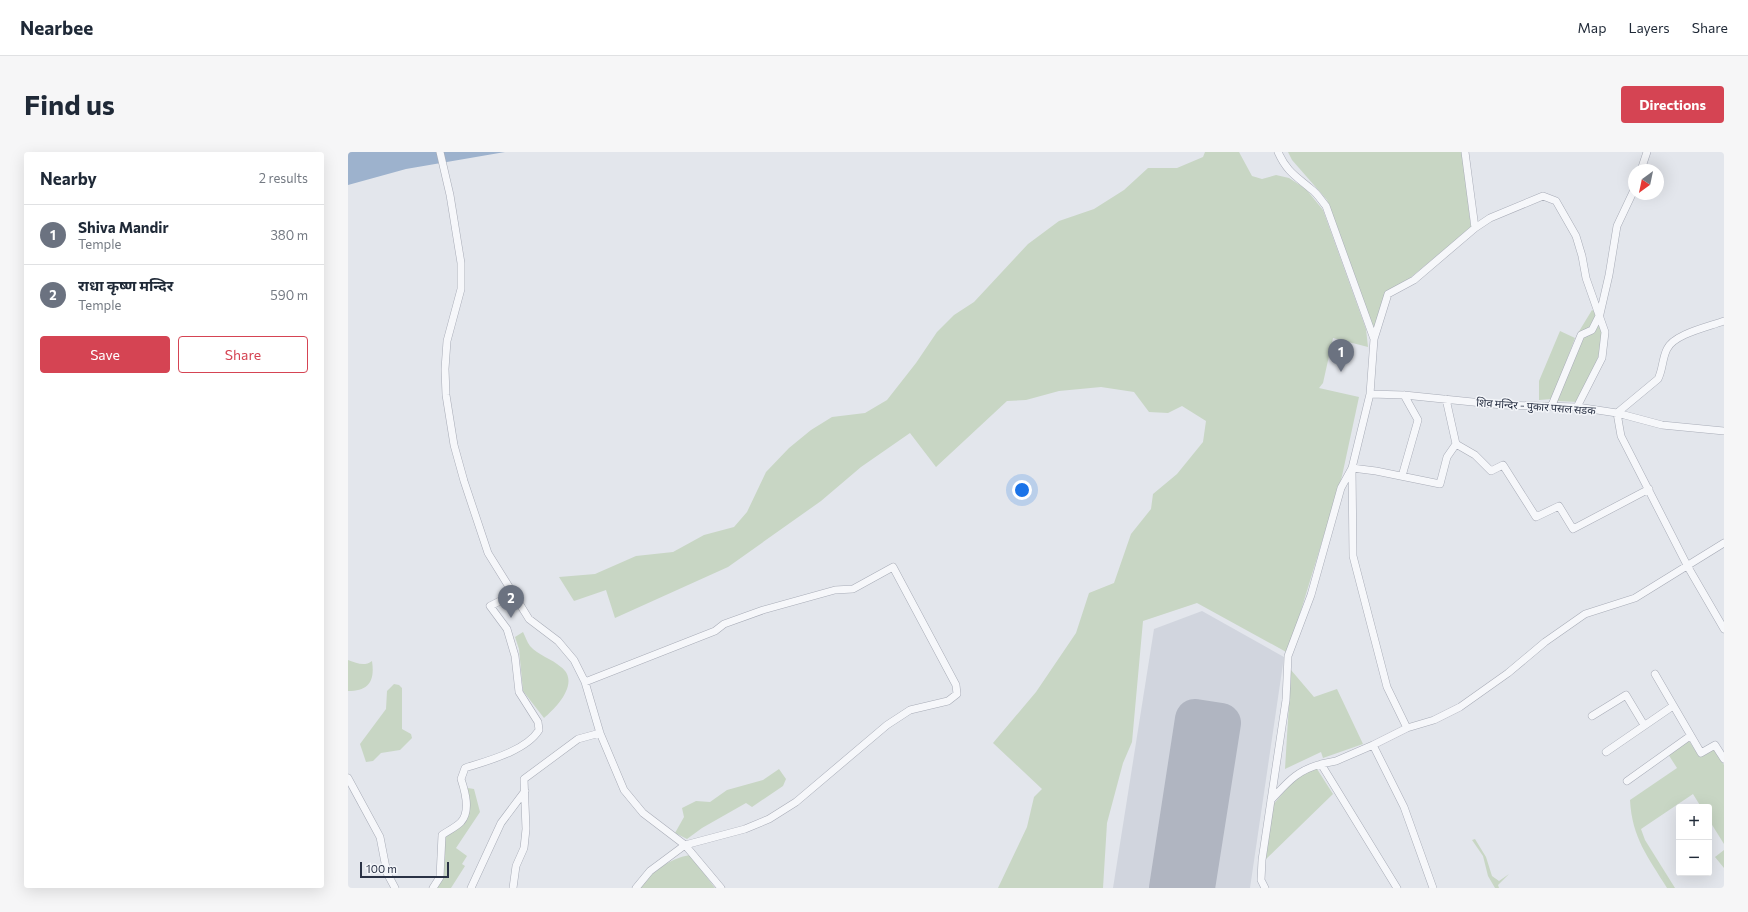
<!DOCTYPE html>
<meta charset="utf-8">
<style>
:root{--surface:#fff;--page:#f6f6f7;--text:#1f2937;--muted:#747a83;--line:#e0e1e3;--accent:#d54453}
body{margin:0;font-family:Commissioner,"Noto Sans Devanagari",sans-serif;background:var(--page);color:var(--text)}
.controls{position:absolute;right:12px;bottom:12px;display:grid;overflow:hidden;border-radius:4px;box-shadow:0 4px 16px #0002}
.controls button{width:36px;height:36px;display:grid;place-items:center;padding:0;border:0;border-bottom:1px solid var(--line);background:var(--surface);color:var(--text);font:20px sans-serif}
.compass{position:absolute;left:1280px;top:12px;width:36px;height:36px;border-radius:50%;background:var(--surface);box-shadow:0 4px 16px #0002;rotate:213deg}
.scale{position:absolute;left:12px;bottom:10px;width:89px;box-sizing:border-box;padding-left:4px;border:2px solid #2a3245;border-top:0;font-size:11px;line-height:14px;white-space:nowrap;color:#2a3245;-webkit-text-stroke:3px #f3f5f9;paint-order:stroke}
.you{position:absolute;left:674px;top:338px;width:14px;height:14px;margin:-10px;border:3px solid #fff;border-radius:50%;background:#1a73e8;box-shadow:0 0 0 6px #1a73e833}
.badge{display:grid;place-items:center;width:26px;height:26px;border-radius:50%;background:var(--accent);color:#fff;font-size:13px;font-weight:700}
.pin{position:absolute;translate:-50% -33px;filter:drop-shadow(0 1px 2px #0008)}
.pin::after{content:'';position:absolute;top:21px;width:14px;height:12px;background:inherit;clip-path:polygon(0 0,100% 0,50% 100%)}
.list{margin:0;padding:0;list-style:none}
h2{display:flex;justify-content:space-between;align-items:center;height:52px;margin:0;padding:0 16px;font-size:17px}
h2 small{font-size:13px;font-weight:400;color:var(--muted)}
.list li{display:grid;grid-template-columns:26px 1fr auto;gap:12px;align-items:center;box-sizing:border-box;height:60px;padding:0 16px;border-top:1px solid var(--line)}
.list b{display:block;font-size:15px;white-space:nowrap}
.list p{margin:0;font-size:13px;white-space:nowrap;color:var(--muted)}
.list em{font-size:13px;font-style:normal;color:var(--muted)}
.actions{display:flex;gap:8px;padding:12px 16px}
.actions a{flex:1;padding:9px 0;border:1px solid var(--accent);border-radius:4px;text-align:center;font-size:14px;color:var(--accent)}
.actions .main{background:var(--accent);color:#fff}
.map{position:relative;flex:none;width:1376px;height:736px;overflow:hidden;border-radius:4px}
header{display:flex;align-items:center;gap:24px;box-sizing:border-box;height:56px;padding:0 20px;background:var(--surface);border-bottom:1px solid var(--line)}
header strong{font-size:19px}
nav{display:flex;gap:22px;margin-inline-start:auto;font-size:14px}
.intro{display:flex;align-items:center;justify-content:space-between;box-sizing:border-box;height:96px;padding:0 24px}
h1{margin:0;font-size:28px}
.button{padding:10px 18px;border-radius:4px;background:var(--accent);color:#fff;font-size:14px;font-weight:700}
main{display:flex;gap:24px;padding:0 24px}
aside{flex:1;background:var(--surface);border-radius:4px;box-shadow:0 4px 16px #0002}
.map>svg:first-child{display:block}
.built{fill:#d1d5de}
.green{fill:#c8d6c4}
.water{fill:#9db2cd}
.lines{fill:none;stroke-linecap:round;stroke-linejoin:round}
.runway{stroke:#b0b5c1;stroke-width:40}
.street-casing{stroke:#a8acb7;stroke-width:8}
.street{stroke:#f6f7fa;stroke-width:7}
.labels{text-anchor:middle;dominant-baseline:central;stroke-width:3;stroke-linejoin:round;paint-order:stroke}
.street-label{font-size:11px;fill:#2a3245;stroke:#f3f5f9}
</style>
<header>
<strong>Nearbee</strong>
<nav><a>Map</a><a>Layers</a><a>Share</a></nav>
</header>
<div class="intro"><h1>Find us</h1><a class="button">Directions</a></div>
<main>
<aside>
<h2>Nearby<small>2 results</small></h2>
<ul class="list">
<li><span class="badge" style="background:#6b7280">1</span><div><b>Shiva Mandir</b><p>Temple</p></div><em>380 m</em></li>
<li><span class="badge" style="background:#6b7280">2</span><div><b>राधा कृष्ण मन्दिर</b><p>Temple</p></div><em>590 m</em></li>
</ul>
<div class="actions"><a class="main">Save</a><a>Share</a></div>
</aside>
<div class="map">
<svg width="1376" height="736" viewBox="0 0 1376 736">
<rect width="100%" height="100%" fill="#e3e6ec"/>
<path class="built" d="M854,459L936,505L902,736H765L806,477Z"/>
<path class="green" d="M857,0H891L904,24L914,27L928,23L941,26L958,37L975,58L1018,177L1020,195L985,186L975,231L971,236L1011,245L994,324L940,501L849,451L795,469L784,590L775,611L759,671L755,736H650L679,675L686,645L694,637L645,591L688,540L728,481L741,441L766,431L783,382L803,357L805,342L829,322L855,290L858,269L834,254L820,261L801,260L786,240L753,235L711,239L678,248L659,249L588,315L562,281L513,315L473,349L380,415L267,466L258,438L226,449L211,425L247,422L288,404L325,400L356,383L386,375L399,360L418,320L441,296L463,278L484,265L517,261L539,248L568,211L589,180L606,163L626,150L680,92L711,69L746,57L776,38L800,16H829L855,5Z
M940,0H1114L1123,75L1062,126L1038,140L1026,177L979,48L944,8Z
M1244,158L1249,161L1243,176L1230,181Z
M1251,169C1260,198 1241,225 1230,250L1208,249L1234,185Z
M1212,179L1227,186L1204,247L1191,248V229Z
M175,480C177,484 179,490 182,494C190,503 204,507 213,515C233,530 208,556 196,566L175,539L171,497L167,485Z
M0,508C9,511 16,515 24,509C27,529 21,539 0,539Z
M943,518L966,545L989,537L1015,592L975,606L973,600L937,617Z
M46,532L51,533L54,536V577L63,582L64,586L52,598L33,601L25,609L18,610L12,592L38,557L39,539Z
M1341,589L1352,605L1366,597L1376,613V692L1361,668V655H1353L1345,642L1293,677L1297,688L1327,736H1319C1300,705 1284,686 1282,648L1329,616L1320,602Z
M431,617L438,627L435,634L404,655L398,651L354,676L339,687L327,681L336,665L334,656L348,649L362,650L379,638L415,628Z
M969,617L985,642L917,708L924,654L947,627L960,619Z
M120,636L126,637L132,660L108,696L119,704L114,712L117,714L103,736H87L96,685L114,674Z
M1127,687L1138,705L1144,724L1151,729L1161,722L1150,733L1151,736H1147L1140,724L1135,704L1124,688Z
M1376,698V716L1367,705Z
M342,703L367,736H291C305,719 320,707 342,703Z"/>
<path class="water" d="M0,0H157L58,17L0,33Z"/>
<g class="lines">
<path class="runway" d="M821,736L847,567L873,571L847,736"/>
<g class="street-casing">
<path id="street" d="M92,0L102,43L113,111V137L99,189L97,217L98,243L106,293L116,329L140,401L181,467L210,489L226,508L237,530L252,581L276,638L295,661L337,693L373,736
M930,0C939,20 948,24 963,37C969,41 973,48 978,54L1026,187
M1293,18L1299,0
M1127,76L1142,66L1195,44L1208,49L1228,84L1234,104L1238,126L1257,180L1254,206L1229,255
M1376,169C1360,175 1326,182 1319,197C1314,207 1315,217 1310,227L1269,261L1273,284L1340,415L1376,477
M1022,242L1056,243L1154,253L1229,255L1269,261L1314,273L1376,279
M1098,247L1108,292L1127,303L1143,319L1155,313L1188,365L1211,354L1225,377L1301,337
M1204,253L1233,183L1244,178L1252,162L1261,123L1269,74L1286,38
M1054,324L1070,268L1056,243
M1307,522L1353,601L1367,593L1376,607
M237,530L367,479L376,472L415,458L487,438L505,437L545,415L608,533L609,542L600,549L562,558L539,573L448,650L421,667L397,677L337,693L302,719L288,736
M1244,564L1278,543L1296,573
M1059,576L1039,535L1005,404L1004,316L1028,319L1092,332L1099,305L1108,292
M1025,593L1056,655L1085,736
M1258,600L1325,554
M0,626L32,685L39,721L47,736
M1279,629L1342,584
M923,648C940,630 948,619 973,612
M85,736L92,725L94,683C100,679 108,675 113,670C123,659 117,639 113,627L117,616C139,609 178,599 191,578L190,570L171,540L167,504L159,477L142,454L166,442
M123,736L153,671L177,639
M165,736L168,714L176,696L178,677L176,627L230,587L252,581
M917,736L913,728L914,708L938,548L940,504L963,443L993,336L1004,316L1022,242L1026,187L1040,142L1066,128L1127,76L1117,0
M1049,736L973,612L988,609L1025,593L1059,576L1086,568L1112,555L1160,521L1197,490L1237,462L1287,446L1376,391"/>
</g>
<use href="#street" class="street"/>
</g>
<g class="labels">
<g class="street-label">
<text transform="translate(1188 254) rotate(4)">शिव मन्दिर - पुकार पसल सडक</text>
</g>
</g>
</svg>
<div class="controls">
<button>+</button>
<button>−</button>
</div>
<svg class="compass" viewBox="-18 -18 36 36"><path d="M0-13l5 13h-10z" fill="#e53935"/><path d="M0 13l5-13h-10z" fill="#747a83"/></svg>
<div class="scale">100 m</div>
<div class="you"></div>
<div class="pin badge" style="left:993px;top:220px;background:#6b7280">1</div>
<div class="pin badge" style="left:163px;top:466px;background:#6b7280">2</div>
</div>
</main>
